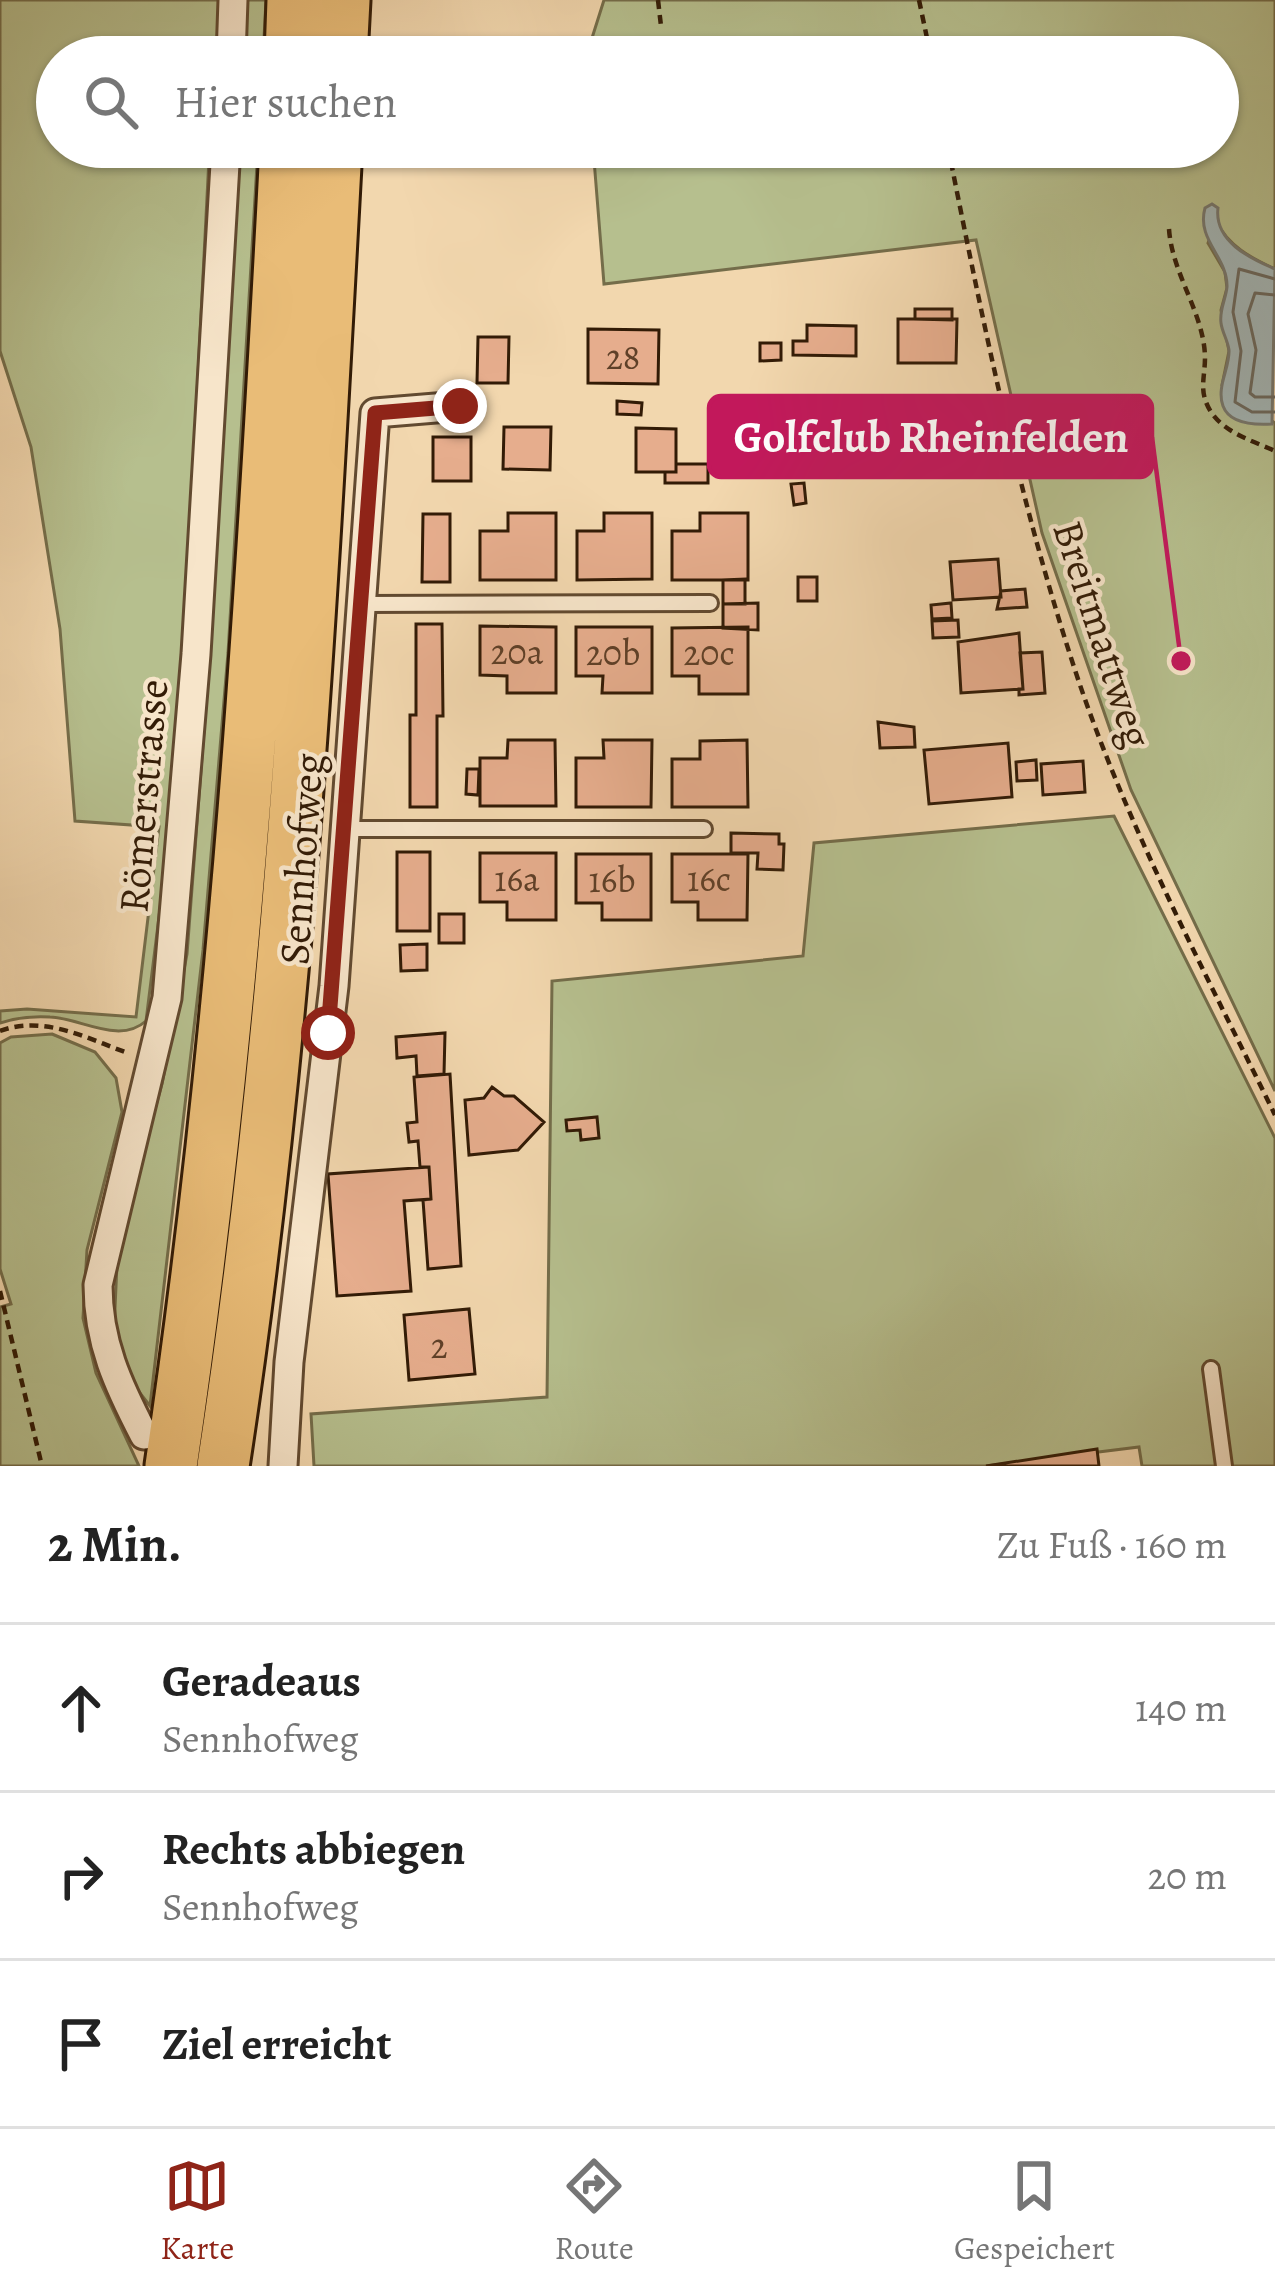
<!DOCTYPE html>
<html lang="de">
<meta charset="utf-8">
<style>
:root{--surface:#fff;--page:#f2f2f2;--text:#222;--muted:#767676;--line:#e0e0e0;--accent:#8f2418}
body{margin:0;font-family:Alegreya,serif;background:var(--page);color:var(--text)}
.stop{position:absolute;width:36px;height:36px;margin:-27px;border:9px solid #8f2418;border-radius:50%;background:#fff}
.stop.end{background:#8f2418;border-color:#fff;box-shadow:0 3px 12px #0008}
.list{margin:0;padding:0;list-style:none}
h2{display:flex;justify-content:space-between;align-items:center;height:156px;margin:0;padding:0 48px;font-size:51px}
h2 small{font-size:39px;font-weight:400;color:var(--muted)}
.list li{display:grid;grid-template-columns:78px 1fr auto;gap:36px;align-items:center;box-sizing:border-box;height:168px;padding:0 48px;border-top:3px solid var(--line)}
.list b{display:block;font-size:45px;white-space:nowrap}
.list p{margin:0;font-size:39px;white-space:nowrap;color:var(--muted)}
.list em{font-size:39px;font-style:normal;color:var(--muted)}
.icon{flex:none;width:66px;height:66px;fill:none;stroke:currentColor;stroke-width:2;stroke-linecap:round;stroke-linejoin:round}
.map{position:relative;flex:none;width:1275px;height:1466px;overflow:hidden}
.search{position:absolute;background:var(--surface);box-shadow:0 3px 9px #0004;left:36px;right:36px;top:36px;height:132px;display:flex;align-items:center;gap:30px;box-sizing:border-box;padding:0 42px;border-radius:66px;color:var(--muted);font-size:45px}
.sheet{height:660px;background:var(--surface)}
nav{display:flex;justify-content:space-around;align-items:center;box-sizing:border-box;height:168px;border-top:3px solid var(--line);background:var(--surface);font-size:33px;color:var(--muted)}
nav a{display:grid;justify-items:center;gap:6px}
nav .on{color:var(--accent)}
.map>svg:first-child{display:block}
.green{fill:#b6bf8e;stroke:#746d4a;stroke-width:3}
.water{fill:#a2b6b7;stroke:#757870;stroke-width:3}
.lines{fill:none;stroke-linecap:round;stroke-linejoin:round}
.shore{stroke:#6a685e;stroke-width:3}
.building{fill:#e6ad8d;stroke:#321b06;stroke-width:3}
.lane-casing{stroke:#624a30;stroke-width:20}
.street-casing{stroke:#624a30;stroke-width:33}
.highway-casing{stroke:#321b06;stroke-width:57}
.path{stroke:#321b06;stroke-width:4.5;stroke-dasharray:9 6;stroke-linecap:butt}
.lane{stroke:#f7e5ca;stroke-width:14}
.street{stroke:#f7e5ca;stroke-width:27}
.highway{stroke:#e9bc77;stroke-width:51}
.route{stroke:#8f2418;stroke-width:15}
.labels{text-anchor:middle;dominant-baseline:central;stroke-width:9;stroke-linejoin:round;paint-order:stroke}
.number-label{font-size:36px;fill:#5f4028}
.street-label{font-size:42px;fill:#321b06;stroke:#f7e5ca}
.leader{fill:none;stroke:#c2185b;stroke-width:4.5}
.callout-dot{fill:#c2185b;stroke:#f7e5ca;stroke-width:4.5}
.callout{fill:#c2185b;stroke:#c2185b;stroke-width:4.5}
.callout-label{font-size:45px;text-anchor:middle;font-weight:bold;fill:#fff}
</style>
<div class="map">
<svg width="1275" height="1466" viewBox="0 0 1275 1466">
<rect width="100%" height="100%" fill="#f2d7ae"/>
<filter id="stains"><feTurbulence type="fractalNoise" baseFrequency=".00167" numOctaves="4"/><feColorMatrix values="0 0 0 0 .2 0 0 0 0 .09 0 0 0 0 .02 0 0 0 .5 -.17"/></filter>
<radialGradient id="worn" r=".72"><stop offset=".6" stop-color="#630" stop-opacity="0"/><stop offset="1" stop-color="#630" stop-opacity=".3"/></radialGradient>
<path class="green" d="M0,0H219L217,57H57V147H201L209,158L184,650L170,829L146,1021C119,1045 81,1018 50,1017C34,1016 15,1018 0,1023V1011L27,1009L136,1017L159,827L75,821L60,629L31,447L0,351Z
M247,0H266L263,57H245Z
M604,0H1275V269C1251,258 1228,246 1216,221L1208,243L1225,272L1227,288L1221,310L1229,351L1222,385L1275,423V1091L1131,790L1042,533L976,240L604,284L593,147H1218V57H586Z
M240,147H258L228,653L203,950L150,1406L129,1379L114,1330L118,1242L162,1084L187,954L210,652Z
M1114,816L1275,1138V1466H1142L1139,1447L986,1466H314L311,1414L547,1397L552,981L803,956L814,843Z
M52,1034L95,1052L116,1078L122,1112L87,1250L83,1318L96,1373L139,1466H0V1307L11,1304L0,1269V1043L11,1037Z"/>
<path class="water" d="M1212,204L1218,208C1214,241 1249,258 1275,269L1272,424C1256,425 1230,425 1223,406C1216,387 1230,368 1229,350C1228,341 1222,332 1221,323C1219,310 1226,299 1227,287C1228,257 1196,240 1205,208Z"/>
<g class="lines">
<path class="shore" d="M1275,279L1239,269L1233,312L1241,351L1235,402L1252,412H1275
M1275,295L1255,293L1248,314L1256,350L1250,393L1255,397H1275"/>
</g>
<path class="building" d="M915,309H952V320L915,319Z
M898,319H957L956,363H898Z
M807,325L856,326V356L793,355V341H807Z
M588,329L659,330L658,384L588,383Z
M478,337H509L508,383H477Z
M760,343H781V360L760,361Z
M617,401L642,403L641,415L617,414Z
M504,427H551L550,470L503,469Z
M636,428L676,429V472H636Z
M433,437H471V481H433Z
M676,464H708V483H665V472H676Z
M804,483L806,503L794,505L791,484Z
M508,513H556V580H480V531H508Z
M604,513H652V579L577,580V531H604Z
M700,513H748V580H672V531H700Z
M423,514H450V582H422Z
M998,559L1001,597L953,600L950,562Z
M798,577H817V601H798Z
M745,579V604H723V580Z
M1025,589L1027,607L997,609L1001,591Z
M758,603V630L723,628V604Z
M951,603L952,618L932,619L931,605Z
M958,620L959,637L933,638L932,621Z
M416,624H442L443,716H437V807H410V715H416Z
M480,626L556,627V693H507V676L480,675Z
M576,627H652V693H602L603,676H576Z
M748,627V694H699V676H672V628Z
M1019,633L1023,689L961,693L958,642Z
M1042,652L1045,693L1019,695V689H1023L1020,653Z
M878,722L914,727L915,747L880,748Z
M508,740H555L556,806H480V758H507Z
M603,740H652L651,807H576V758H604Z
M747,740L748,807H672V759H700V741Z
M1008,743L1012,797L929,804L924,750Z
M1036,760L1037,780L1017,781L1016,762Z
M1083,761L1085,792L1043,795L1041,764Z
M467,769H479L478,795L466,794Z
M731,833L779,834V844H784L783,870L757,869L758,853H731Z
M397,852H430V931H397Z
M480,853H556V920H507V902H480Z
M576,854H651V920H602V903H576Z
M672,854H748L747,920H698V902H672Z
M439,914H464V943H439Z
M427,944V970L401,971L400,945Z
M445,1033L444,1074L417,1076L416,1056L397,1058L396,1037Z
M450,1074L461,1266L428,1269L423,1200L431,1199L429,1167H420L418,1141L409,1142L407,1123L417,1122L414,1077Z
M492,1087L504,1096H514L544,1122L518,1150L469,1155L465,1100L484,1098Z
M597,1117L599,1138L581,1140L580,1130L567,1131L566,1120Z
M429,1167L431,1199L404,1201L411,1291L337,1296L328,1174Z
M469,1309L475,1374L409,1380L404,1315Z
M1097,1449L1099,1466H986Z"/>
<g class="lines">
<g class="lane-casing">
<path id="lane" d="M363,604L710,603
M345,829H704
M1211,1369L1224,1466"/>
</g>
<g class="street-casing">
<path id="street" d="M231,57L233,0
M144,1435C118,1385 98,1342 98,1285L167,998L196,654L226,147
M283,1466L289,1362L334,986L375,413L460,406"/>
</g>
<g class="highway-casing">
<path id="highway" d="M291,57L293,0
M341,57L344,0
M171,1466C236,1028 263,588 286,147
M223,1466C290,1029 312,588 336,147"/>
</g>
<path class="path" d="M658,0L661,26
M919,0L931,57
M948,147C984,328 1021,510 1080,685C1131,834 1206,974 1275,1115
M1169,229C1172,274 1204,313 1205,357C1205,379 1198,391 1211,412C1225,433 1253,441 1275,451
M0,1031C43,1015 84,1037 125,1052
M0,1291L42,1466"/>
<use href="#lane" class="lane"/>
<use href="#street" class="street"/>
<use href="#highway" class="highway"/>
</g>
<g class="lines">
<path class="route" d="M328,1033L375,413L460,406"/>
</g>
<g class="labels">
<g class="number-label">
<text x="623" y="356">28</text>
<text x="517" y="651">20a</text>
<text x="613" y="652">20b</text>
<text x="709" y="652">20c</text>
<text x="517" y="878">16a</text>
<text x="709" y="878">16c</text>
<text x="612" y="879">16b</text>
<text x="439" y="1345">2</text>
</g>
<g class="street-label">
<text transform="translate(1103 634) rotate(72)">Breitmattweg</text>
<text transform="translate(143 796) rotate(-85)">Römerstrasse</text>
<text transform="translate(301 859) rotate(-86)">Sennhofweg</text>
</g>
</g>
<path class="leader" d="M1181 661L1152 437"/>
<circle class="callout-dot" cx="1181" cy="661" r="12"/>
<rect class="callout" x="709" y="396" width="443" height="81" rx="12"/>
<g class="callout-label">
<text x="931" y="452">Golfclub Rheinfelden</text>
</g>
<rect width="100%" height="100%" filter="url(#stains)"/>
<rect width="100%" height="100%" fill="url(#worn)"/>
</svg>
<div class="stop" style="left:328px;top:1033px"></div>
<div class="stop end" style="left:460px;top:406px"></div>
<div class="search"><svg class="icon" aria-label="search" viewBox="0 0 24 24"><circle cx="10" cy="10" r="6"/><path d="M15 15l6 6"/></svg>Hier suchen</div>
</div>
<section class="sheet">
<h2>2 Min.<small>Zu Fuß · 160 m</small></h2>
<ul class="list">
<li><svg class="icon" aria-label="ahead" viewBox="0 0 24 24"><path d="M12 20V5M6 11l6-6 6 6"/></svg><div><b>Geradeaus</b><p>Sennhofweg</p></div><em>140 m</em></li>
<li><svg class="icon" aria-label="right" viewBox="0 0 24 24"><path d="M7 20v-9h11M14 6l5 5-5 5"/></svg><div><b>Rechts abbiegen</b><p>Sennhofweg</p></div><em>20 m</em></li>
<li><svg class="icon" aria-label="arrive" viewBox="0 0 24 24"><path d="M6 21V4h12l-3 4 3 4H6"/></svg><div><b>Ziel erreicht</b></div></li>
</ul>
</section>
<nav>
<a class="on"><svg class="icon" aria-label="map" viewBox="0 0 24 24"><path d="M3 6l6-2 6 2 6-2v14l-6 2-6-2-6 2zM9 4v14M15 6v14"/></svg>Karte</a>
<a><svg class="icon" aria-label="directions" viewBox="0 0 24 24"><path d="M12 3l9 9-9 9-9-9zM9 14v-3h6M13 9l2 2-2 2"/></svg>Route</a>
<a><svg class="icon" aria-label="saved" viewBox="0 0 24 24"><path d="M7 4h10v16l-5-4-5 4z"/></svg>Gespeichert</a>
</nav>
